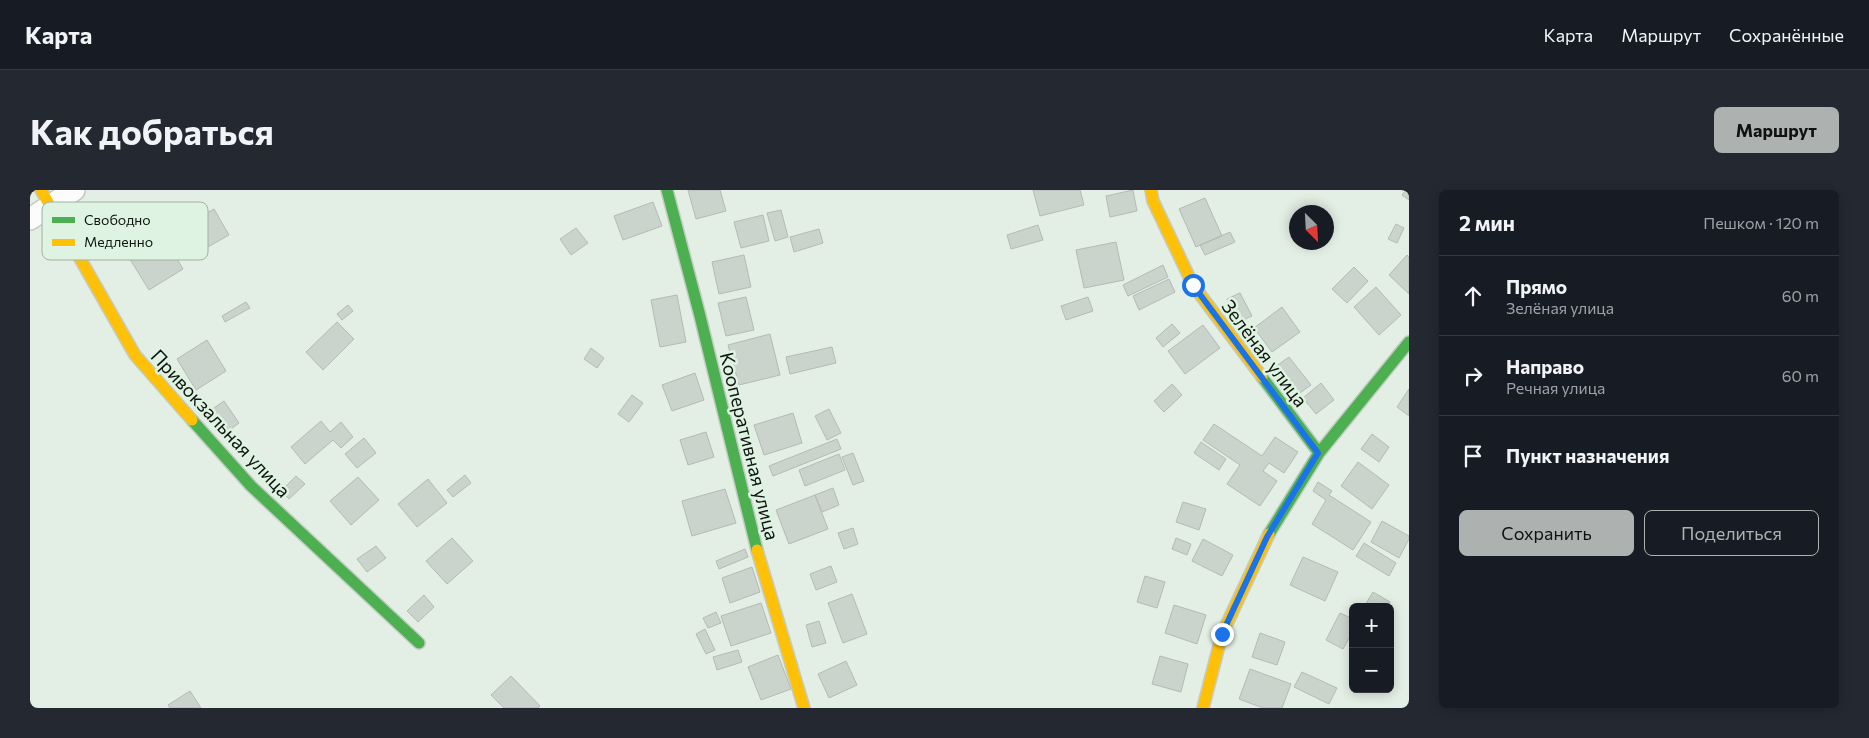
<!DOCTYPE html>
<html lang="ru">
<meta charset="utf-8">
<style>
:root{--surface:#171b24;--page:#242831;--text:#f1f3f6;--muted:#9ea1a6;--line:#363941;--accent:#adb2b0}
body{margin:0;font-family:Commissioner,sans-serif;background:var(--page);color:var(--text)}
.controls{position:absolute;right:15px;bottom:15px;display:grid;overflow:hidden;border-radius:8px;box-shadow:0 2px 12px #0003}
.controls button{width:45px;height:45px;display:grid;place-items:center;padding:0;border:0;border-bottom:1px solid var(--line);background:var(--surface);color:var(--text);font:25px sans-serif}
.compass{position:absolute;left:1259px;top:15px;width:45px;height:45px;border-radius:50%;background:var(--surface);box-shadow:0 2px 12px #0003;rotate:156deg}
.stop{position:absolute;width:15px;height:15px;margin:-11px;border:4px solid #1a73e8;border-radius:50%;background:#fff}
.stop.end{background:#1a73e8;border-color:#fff;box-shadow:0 1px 5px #0008}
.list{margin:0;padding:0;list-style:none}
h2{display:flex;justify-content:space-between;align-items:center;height:65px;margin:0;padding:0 20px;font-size:21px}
h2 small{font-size:16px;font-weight:400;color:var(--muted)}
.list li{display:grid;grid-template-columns:32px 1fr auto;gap:15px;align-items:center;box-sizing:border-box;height:80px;padding:0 20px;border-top:1px solid var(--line)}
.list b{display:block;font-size:19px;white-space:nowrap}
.list p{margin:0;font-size:16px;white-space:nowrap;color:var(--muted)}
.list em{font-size:16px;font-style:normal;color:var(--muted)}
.actions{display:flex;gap:10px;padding:15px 20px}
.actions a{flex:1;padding:11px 0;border:1px solid var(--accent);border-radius:8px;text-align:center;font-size:18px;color:var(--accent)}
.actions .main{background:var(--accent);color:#111}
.icon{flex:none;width:28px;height:28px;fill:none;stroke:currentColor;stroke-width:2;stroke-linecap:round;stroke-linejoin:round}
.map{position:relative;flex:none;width:1379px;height:518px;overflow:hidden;border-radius:8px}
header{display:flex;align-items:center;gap:30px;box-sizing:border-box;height:70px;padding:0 25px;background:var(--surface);border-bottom:1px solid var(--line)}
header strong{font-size:24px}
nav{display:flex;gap:28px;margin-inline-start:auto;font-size:18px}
.intro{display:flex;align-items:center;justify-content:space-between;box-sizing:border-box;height:120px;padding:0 30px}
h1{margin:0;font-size:35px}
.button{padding:12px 22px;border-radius:8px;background:var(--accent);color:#111;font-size:18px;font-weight:700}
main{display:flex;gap:30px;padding:0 30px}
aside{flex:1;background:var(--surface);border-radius:8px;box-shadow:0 2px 12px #0003}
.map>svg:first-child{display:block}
.building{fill:#cbd4cc;stroke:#b3bbb4}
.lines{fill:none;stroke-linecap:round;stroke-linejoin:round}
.street-casing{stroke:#c3cbc4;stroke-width:24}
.fast-casing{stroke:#c3cbc4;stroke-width:14}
.slow-casing{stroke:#c3cbc4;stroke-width:14}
.street{stroke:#fbfcfb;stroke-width:21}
.fast{stroke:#4caf50;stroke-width:11}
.slow{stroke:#ffc107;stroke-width:11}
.route{stroke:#1a73e8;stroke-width:6}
.labels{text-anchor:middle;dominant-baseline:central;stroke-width:5;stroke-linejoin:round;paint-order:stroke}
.street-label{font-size:19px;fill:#0f1610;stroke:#def3e1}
.key{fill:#def3e1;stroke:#a0b1a2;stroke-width:1}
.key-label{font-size:14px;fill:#0f1610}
</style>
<header>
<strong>Карта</strong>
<nav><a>Карта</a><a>Маршрут</a><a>Сохранённые</a></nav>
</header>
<div class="intro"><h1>Как добраться</h1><a class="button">Маршрут</a></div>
<main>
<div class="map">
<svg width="1379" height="518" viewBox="0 0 1379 518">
<rect width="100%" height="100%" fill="#e3eee4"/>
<path class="building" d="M658,0H690L696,21L666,29Z
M1003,0H1050L1054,15L1010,26Z
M1103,0L1107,21L1080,27L1076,6Z
M1376,0H1379V10L1372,5Z
M1175,8L1192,46L1166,57L1149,19Z
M623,12L632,36L593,50L584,26Z
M184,19L199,45L169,62L154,36Z
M751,20L758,47L745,51L737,23Z
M733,25L739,51L711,58L704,32Z
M1366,34L1374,38L1367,53L1358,49Z
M1008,35L1013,50L981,59L977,45Z
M546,38L558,53L541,65L530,49Z
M789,39L793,53L764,62L760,47Z
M1200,42L1205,52L1175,65L1170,55Z
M133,45L153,79L119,100L98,66Z
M1086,52L1094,90L1054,98L1046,60Z
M714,65L721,97L689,104L682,72Z
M1377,65L1379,67V104L1359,85Z
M1133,75L1138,87L1098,106L1093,95Z
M1324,77L1338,91L1317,113L1302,99Z
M1139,89L1145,102L1109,120L1103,106Z
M1346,97L1371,125L1349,145L1324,117Z
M1210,103L1222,126L1209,132L1197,109Z
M647,105L656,152L630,157L621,110Z
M716,107L724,140L696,146L688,113Z
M1058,107L1063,121L1036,130L1031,116Z
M216,112L220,118L195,132L192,126Z
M318,115L323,121L312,130L307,124Z
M1252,117L1270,142L1242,162L1224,138Z
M307,132L324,149L293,180L276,162Z
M1142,134L1150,143L1133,157L1126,148Z
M1173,135L1190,158L1155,184L1138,161Z
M740,144L750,185L709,195L698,155Z
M177,150L196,181L166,200L147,169Z
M802,157L806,173L760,184L756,167Z
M561,158L574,168L567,178L554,169Z
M1259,167L1281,195L1267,205L1245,177Z
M665,183L674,210L642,221L632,195Z
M1291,193L1304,210L1286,224L1273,208Z
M1142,194L1152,205L1134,222L1124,211Z
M1379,199V226L1367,217Z
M602,205L613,213L599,232L588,224Z
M194,211L209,233L193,245L177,223Z
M799,219L811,243L797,250L785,226Z
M763,223L772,253L734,265L724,235Z
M291,231L300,242L311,232L323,247L311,258L303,250L275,274L261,257Z
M1184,234L1232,266L1245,247L1268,262L1254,283L1239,273L1233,281L1247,291L1230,316L1197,294L1210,275L1173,250Z
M676,242L684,267L658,275L650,250Z
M1342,244L1359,257L1349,272L1331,259Z
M334,248L346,263L327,278L315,264Z
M807,249L811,259L743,286L739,276Z
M1171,252L1196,269L1189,280L1164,263Z
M823,263L834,291L823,295L812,267Z
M809,264L815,280L775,296L769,280Z
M1328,272L1359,295L1342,319L1311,296Z
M435,285L441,293L423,307L417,300Z
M266,286L275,294L259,309L251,301Z
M328,287L349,310L321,335L300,311Z
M398,289L417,313L387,337L368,314Z
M1288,292L1302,301L1299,305L1341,332L1323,360L1282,334L1296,310L1283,301Z
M803,298L809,315L792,322L785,305Z
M695,299L706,333L662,346L652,311Z
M785,305L798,339L759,354L746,320Z
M1153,312L1176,319L1169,340L1146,332Z
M1352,331L1379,346V349L1369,368L1341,352Z
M823,338L828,354L814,359L808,343Z
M422,348L443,371L417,394L396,371Z
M1146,348L1161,354L1157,365L1142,359Z
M1173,349L1203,365L1192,386L1162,371Z
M1334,353L1366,373L1359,386L1326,366Z
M346,356L356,368L337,382L327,369Z
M715,359L718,367L689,379L686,371Z
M1273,367L1308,382L1295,411L1260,395Z
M801,376L807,392L786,400L780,384Z
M722,377L730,402L700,413L692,388Z
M1115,386L1135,392L1127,418L1107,412Z
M1343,402L1360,412L1358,417H1334Z
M822,404L837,444L813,453L798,413Z
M394,405L404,417L388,432L377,421Z
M731,413L741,443L701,456L691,426Z
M1144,415L1176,425L1167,454L1135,443Z
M686,422L691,433L678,438L673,428Z
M1310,423L1323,429V441L1313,459L1296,450Z
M789,431L796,453L782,457L776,435Z
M675,439L685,460L676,464L666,444Z
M1230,443L1255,452L1247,475L1222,467Z
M708,460L712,472L687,480L683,467Z
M748,465L761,499L731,510L718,477Z
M1130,466L1158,474L1151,502L1122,494Z
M816,471L827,495L799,508L788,484Z
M1220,479L1261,494L1252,518H1233L1209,509Z
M1272,482L1307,498L1299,514L1264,497Z
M481,486L510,516L508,518H474L461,505Z
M160,501L171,518H140L138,515Z"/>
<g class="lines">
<g class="street-casing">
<path id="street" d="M0,29L44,0"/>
</g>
<g class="fast-casing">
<path id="fast" d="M637,0L670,126L727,360
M1232,187L1289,263
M162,230L221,296L389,453
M1239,344L1289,263L1379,152"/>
</g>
<g class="slow-casing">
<path id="slow" d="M11,0L105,165L162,230
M1121,0L1123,11L1163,95L1232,187
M727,360L774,518
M1173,518L1192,444L1239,344"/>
</g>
<use href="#street" class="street"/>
<use href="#fast" class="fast"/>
<use href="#slow" class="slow"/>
</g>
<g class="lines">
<path class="route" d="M1163,95L1288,263L1237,347L1192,444"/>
</g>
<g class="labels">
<g class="street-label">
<text transform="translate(1235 163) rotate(53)">Зелёная улица</text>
<text transform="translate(191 233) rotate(47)">Привокзальная улица</text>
<text transform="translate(720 256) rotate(76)">Кооперативная улица</text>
</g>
</g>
<rect x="12" y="12" width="166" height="58" rx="8" class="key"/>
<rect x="22" y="27" width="23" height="6" fill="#4caf50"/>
<rect x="22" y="49" width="23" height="7" fill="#ffc107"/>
<g class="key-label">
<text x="54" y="35">Свободно</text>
<text x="54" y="57">Медленно</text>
</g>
</svg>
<div class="controls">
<button>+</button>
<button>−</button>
</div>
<svg class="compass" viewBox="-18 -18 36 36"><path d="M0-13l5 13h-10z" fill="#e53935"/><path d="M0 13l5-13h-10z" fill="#9ea1a6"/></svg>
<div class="stop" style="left:1163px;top:95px"></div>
<div class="stop end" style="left:1192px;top:444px"></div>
</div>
<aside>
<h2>2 мин<small>Пешком · 120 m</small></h2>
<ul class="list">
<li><svg class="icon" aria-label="ahead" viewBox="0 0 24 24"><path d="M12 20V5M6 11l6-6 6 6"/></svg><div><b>Прямо</b><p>Зелёная улица</p></div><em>60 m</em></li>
<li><svg class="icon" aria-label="right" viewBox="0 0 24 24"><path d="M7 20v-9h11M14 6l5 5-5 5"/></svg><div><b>Направо</b><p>Речная улица</p></div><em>60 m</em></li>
<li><svg class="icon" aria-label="arrive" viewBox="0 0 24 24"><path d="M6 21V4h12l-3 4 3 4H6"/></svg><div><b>Пункт назначения</b></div></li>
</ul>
<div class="actions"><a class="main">Сохранить</a><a>Поделиться</a></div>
</aside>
</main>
